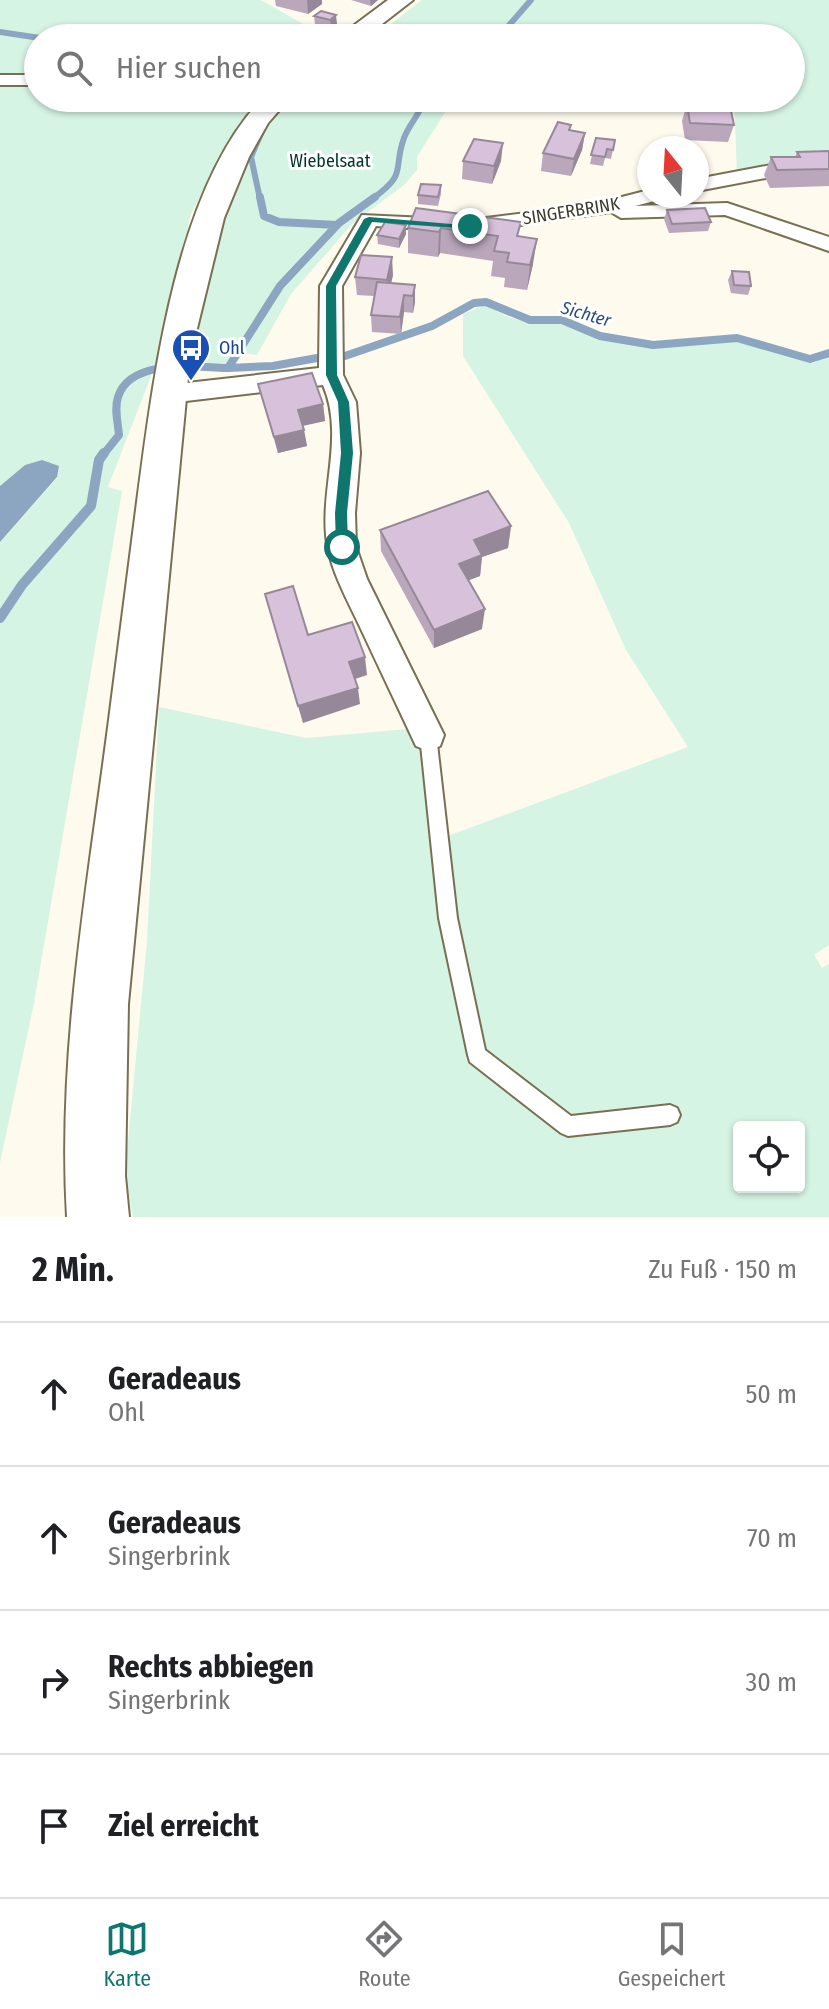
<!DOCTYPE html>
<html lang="de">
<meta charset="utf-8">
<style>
:root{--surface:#fff;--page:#f6f6f6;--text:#202124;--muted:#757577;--line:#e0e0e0;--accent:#0f766e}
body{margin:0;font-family:"Fira Sans Condensed",sans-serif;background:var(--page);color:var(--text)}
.controls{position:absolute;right:24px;bottom:24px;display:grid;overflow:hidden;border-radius:8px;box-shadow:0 2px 6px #0004}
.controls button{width:72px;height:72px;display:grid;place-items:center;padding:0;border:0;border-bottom:2px solid var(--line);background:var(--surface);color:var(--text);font:40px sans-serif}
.compass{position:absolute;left:637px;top:136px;width:72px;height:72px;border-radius:50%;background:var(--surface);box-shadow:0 2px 6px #0004;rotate:342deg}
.stop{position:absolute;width:24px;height:24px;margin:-18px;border:6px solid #0f766e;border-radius:50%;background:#fff}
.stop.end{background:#0f766e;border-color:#fff;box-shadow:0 2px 8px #0008}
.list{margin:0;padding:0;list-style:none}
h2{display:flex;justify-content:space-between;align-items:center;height:104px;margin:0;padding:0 32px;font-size:34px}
h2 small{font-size:26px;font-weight:400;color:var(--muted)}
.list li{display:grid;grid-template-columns:52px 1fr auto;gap:24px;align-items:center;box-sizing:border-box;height:144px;padding:0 32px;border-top:2px solid var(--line)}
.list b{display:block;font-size:30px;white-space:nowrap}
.list p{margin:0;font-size:26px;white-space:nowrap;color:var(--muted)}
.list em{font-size:26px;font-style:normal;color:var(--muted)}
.icon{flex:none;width:44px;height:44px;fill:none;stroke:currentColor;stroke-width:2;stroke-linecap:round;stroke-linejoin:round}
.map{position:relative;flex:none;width:829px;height:1217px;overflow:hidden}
.search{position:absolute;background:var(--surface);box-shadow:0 2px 6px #0004;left:24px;right:24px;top:24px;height:88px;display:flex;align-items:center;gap:20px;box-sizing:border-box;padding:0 28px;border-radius:44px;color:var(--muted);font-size:30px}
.sheet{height:680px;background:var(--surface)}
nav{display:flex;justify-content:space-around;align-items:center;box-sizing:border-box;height:112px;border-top:2px solid var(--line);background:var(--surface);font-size:22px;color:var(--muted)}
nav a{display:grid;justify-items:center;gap:4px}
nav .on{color:var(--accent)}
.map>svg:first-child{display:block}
.green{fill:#d5f4e4;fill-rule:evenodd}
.water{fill:#8ca5c1}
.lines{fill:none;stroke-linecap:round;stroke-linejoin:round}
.stream-far2{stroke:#8ca5c1;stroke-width:6}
.stream-far1{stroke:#8ca5c1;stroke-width:8}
.stream{stroke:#8ca5c1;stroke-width:10}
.service-casing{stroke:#796f54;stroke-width:4}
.minor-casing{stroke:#796f54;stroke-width:4}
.secondary-casing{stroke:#796f54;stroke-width:4}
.service{fill:#fff;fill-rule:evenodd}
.minor{fill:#fff;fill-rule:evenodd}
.secondary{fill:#fff;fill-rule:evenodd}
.wall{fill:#baa7bc}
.shaded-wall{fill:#978899}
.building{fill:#d8c2db;stroke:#978899;stroke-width:2}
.route{fill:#0f766e}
.labels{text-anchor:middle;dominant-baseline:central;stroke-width:6;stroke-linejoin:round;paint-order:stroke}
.far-park-label{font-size:18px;fill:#003825;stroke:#fff}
.far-street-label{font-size:18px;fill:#3d392d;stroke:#fff}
.far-water-label{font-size:18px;font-style:italic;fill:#294f77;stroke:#fff}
.far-transit-label{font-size:18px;fill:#164399;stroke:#fff;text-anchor:start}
</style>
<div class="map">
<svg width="829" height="1217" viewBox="0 0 829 1217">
<rect width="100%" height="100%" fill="#fefaed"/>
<path class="green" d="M0,0H261L328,38H38V78H0Z
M422,0H829V158L737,175L734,98H791V38H373Z
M0,83H38V98H239L250,110L236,129L191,214L158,358L108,487L122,491L34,1003L0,1163V542L57,478L42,460L25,465L0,486Z
M291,98H454L417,157V170L404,185L353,223L291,294L257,355L244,353L234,366H186C206,285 226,153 291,98Z
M485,305L506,316L527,323L562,324L597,338L657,348L739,341L813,363L829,355V945L814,955L822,968L829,964V1217H133L125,1173L147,941L159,707L306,738L419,728L445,837L688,747L626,650L569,523L463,356V314ZM739,1127H799V1187H739Z"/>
<path class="water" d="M42,460L59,466L57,477L0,542V486L25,465Z"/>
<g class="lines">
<path class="stream-far2" d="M0,32L40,38
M498,38L531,0
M260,199L251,157L262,131
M372,199C409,172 392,171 404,138C409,124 420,115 425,98"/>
<path class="stream-far1" d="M260,197L264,216L279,222L337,225
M342,357L432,326L474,303L486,302L530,320H562L600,336L653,345L737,338L810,359L829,353
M228,368L273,366L317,358
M103,455L119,435C118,423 114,409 118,397C130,358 197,367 228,368L280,286L339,223L375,197"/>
<path class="stream" d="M0,618L22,585L91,506L99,460L104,453"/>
<g class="service-casing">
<path id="service" d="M428,728L433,730L436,735L457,918L485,1050L571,1116L670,1105L677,1108L680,1115L677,1122L670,1125L568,1136L561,1133L470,1062L468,1055L439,918L420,735L423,730Z"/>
</g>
<g class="minor-casing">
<path id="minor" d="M0,75H38V85H0Z
M244,98H273L280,103L271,108L247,102Z
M829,154V166L697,191V179Z
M649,190V196H661L658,200L635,206L727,203L829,237V251L725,215L621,218L611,212L470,232L376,226L342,286L343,375L356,402L360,453L355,513L356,547L367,579L444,735L440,746L428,751L416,746C398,707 379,668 361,629C349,603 334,577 328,549C317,494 346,439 323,385L169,403L160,400L157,394L160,388L169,385L319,368L320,286L362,215L470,220L591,205Z"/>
</g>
<g class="secondary-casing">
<path id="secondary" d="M388,0H413L364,38H337Z
M263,98H290L268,123L249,157L224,218L190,357L128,1004L125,1176L129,1217H67C57,1048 89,878 110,712C119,642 128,572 137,502C153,381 175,188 263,98Z"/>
</g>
<use href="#service" class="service"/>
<use href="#minor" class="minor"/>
<use href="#secondary" class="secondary"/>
</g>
<path class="wall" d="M275,0H322V4L308,14L276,6Z
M351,0H378L371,6Z
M321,11L337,24L331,28L315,24L314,16Z
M672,98H686L687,103L685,112H673L671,102Z
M687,104L734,125L728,142L685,140L682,121Z
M570,130L585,133L582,150L571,176L541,171L543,153Z
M596,138L615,140L611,159L605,158L603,166L590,164Z
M829,151V186L770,188L764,175L771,157H795L797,152Z
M463,161H501L492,184L462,179Z
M441,185V194L438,206L418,204V195Z
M416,208L519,237L533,264L527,290L504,287L505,278L491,276L493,261L440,253L438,257L408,253V228Z
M667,210L711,222L708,231L669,233L664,219Z
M406,234L399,248L378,244L377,235Z
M732,271L751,286L748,295L731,293L728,280Z
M393,275L391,283L415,285V302L413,313L404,312L401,334L372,332L371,315L374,296L357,295L355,277Z
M258,384L323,404L325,421L303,426L307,446L278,453Z
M511,526L508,548L482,557L480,576L468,580L482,629L434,648L381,551L380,530Z"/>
<path class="shaded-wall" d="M307,0H322V4L308,14Z
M370,0H378L371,6Z
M336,15L337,24L331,28L330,20Z
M585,133L582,150L571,176L574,159Z
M503,143L501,161L492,184L494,166Z
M406,225V234L399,248V239Z
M441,228L440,253L438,257L439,232Z
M537,239L533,264L527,290L530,265Z
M392,257L393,275L388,297L387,280Z
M415,285V302L413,313V296Z
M404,295V312L401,334L400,317Z
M323,404L325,421L301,426L298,410Z
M304,430L307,446L278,453L274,437Z
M511,526L508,548L482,557L480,576L457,585L459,564L474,540Z
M485,609L482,629L434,648V630Z
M365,657L367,675L352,680L349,662Z
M358,688L360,704L303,723L298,706Z"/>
<path class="building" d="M321,11L336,15L330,20L314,16Z
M674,98H686L687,103H675Z
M687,104L730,106L734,125L690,123Z
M558,122L571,125L569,130L585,133L574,159L543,153Z
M596,138L615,140L613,150L607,149L605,157L591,155Z
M474,139L503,143L494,166L463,161Z
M829,151V169L777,170L771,157H800L797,152Z
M421,184L441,185L438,197L418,195Z
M416,208L521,222L517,236L537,239L530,265L507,262L509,253L494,251L498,236L441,228L439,232L408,228Z
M705,208L711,222L672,224L667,210Z
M385,222L406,225L399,239L377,235Z
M361,255L392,257L387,280L355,277Z
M732,271L749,272L751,286L734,285Z
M377,282L415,285L413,296L404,295L400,317L371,315Z
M312,373L323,404L298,410L304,430L274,437L258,384Z
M488,491L511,526L474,540L482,555L459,564L485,609L434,630L380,530Z
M293,586L308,635L352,622L365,657L349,662L358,688L298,706L265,594Z"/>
<path class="route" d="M369,217L475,226L470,229L372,222L336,286L337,375L349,402L353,453L347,513L348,547L342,552L336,547L335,513L341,453L338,402L326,375V286L364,219Z"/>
<defs>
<g id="bus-pin" transform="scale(2)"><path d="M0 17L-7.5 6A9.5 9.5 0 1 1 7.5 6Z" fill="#1a4fb4" stroke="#fff"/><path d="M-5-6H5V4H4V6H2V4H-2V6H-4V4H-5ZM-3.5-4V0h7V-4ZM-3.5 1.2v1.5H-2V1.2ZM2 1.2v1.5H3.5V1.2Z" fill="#fff"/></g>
</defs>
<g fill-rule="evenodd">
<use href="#bus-pin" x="191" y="348"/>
</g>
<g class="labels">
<g class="far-park-label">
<text x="330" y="161">Wiebelsaat</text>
</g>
<g class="far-street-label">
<text transform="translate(571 211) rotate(-9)">SINGERBRINK</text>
</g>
<g class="far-water-label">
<text transform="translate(586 314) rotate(16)">Sichter</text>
</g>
<g class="far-transit-label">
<text x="219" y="348">Ohl</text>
</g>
</g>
</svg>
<div class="controls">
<button><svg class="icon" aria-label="locate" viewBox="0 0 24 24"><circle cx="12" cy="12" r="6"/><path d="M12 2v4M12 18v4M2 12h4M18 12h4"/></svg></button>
</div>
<svg class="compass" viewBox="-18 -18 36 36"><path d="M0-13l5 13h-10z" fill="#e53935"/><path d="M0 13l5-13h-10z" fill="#757577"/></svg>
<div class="stop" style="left:342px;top:547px"></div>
<div class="stop end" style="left:470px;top:226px"></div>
<div class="search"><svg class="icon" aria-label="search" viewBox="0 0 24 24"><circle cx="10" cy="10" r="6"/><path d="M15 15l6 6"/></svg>Hier suchen</div>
</div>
<section class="sheet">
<h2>2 Min.<small>Zu Fuß · 150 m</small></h2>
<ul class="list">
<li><svg class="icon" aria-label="ahead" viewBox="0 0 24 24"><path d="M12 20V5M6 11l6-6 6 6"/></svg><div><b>Geradeaus</b><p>Ohl</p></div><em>50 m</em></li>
<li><svg class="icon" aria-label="ahead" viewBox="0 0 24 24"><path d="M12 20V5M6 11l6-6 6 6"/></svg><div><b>Geradeaus</b><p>Singerbrink</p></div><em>70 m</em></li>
<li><svg class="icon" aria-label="right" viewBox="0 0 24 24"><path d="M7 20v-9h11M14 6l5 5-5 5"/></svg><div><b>Rechts abbiegen</b><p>Singerbrink</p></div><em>30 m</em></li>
<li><svg class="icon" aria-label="arrive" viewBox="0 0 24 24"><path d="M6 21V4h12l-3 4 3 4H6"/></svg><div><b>Ziel erreicht</b></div></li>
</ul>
</section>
<nav>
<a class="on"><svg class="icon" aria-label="map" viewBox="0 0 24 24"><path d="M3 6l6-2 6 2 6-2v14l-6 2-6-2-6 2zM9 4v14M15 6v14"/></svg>Karte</a>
<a><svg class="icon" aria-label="directions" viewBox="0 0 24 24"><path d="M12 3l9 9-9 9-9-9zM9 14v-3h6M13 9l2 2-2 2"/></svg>Route</a>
<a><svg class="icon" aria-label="saved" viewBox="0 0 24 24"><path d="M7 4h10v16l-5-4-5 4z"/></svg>Gespeichert</a>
</nav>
